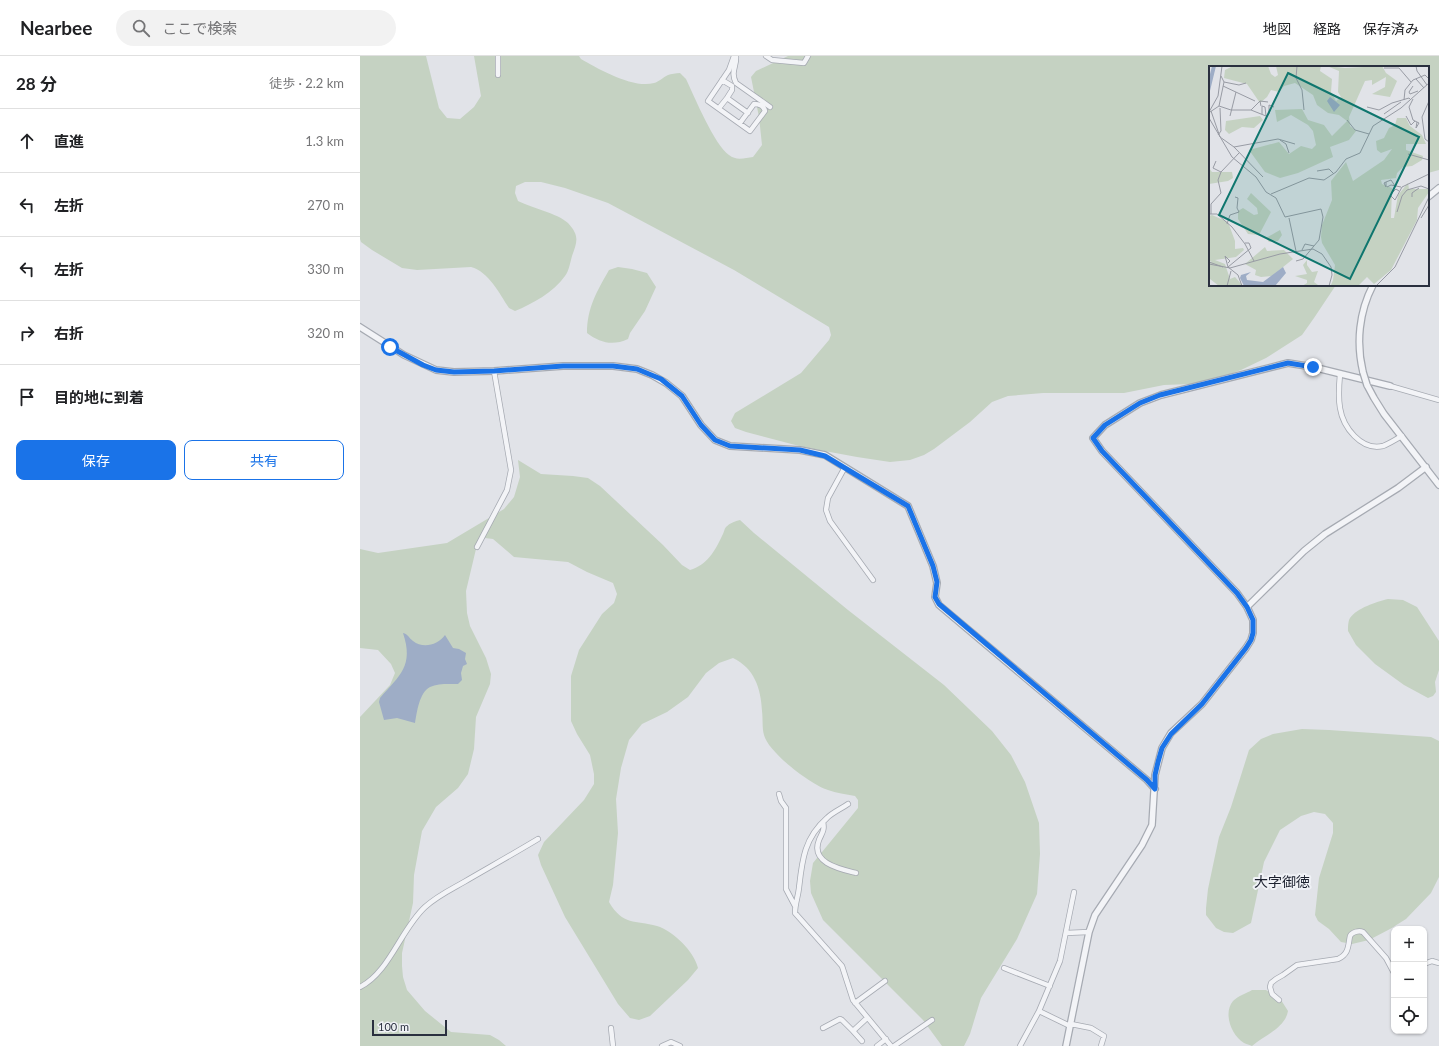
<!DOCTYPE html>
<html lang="ja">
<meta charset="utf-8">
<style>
:root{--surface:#fff;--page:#f2f2f2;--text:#202124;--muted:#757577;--line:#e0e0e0;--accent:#1a73e8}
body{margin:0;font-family:Lato,"Noto Sans JP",sans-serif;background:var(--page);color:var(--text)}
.controls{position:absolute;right:12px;bottom:12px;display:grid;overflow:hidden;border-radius:8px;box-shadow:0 1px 3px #0004}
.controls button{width:36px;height:36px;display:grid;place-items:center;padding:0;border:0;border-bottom:1px solid var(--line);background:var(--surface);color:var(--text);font:20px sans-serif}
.scale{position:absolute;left:12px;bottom:10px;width:75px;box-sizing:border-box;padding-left:4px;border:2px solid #2a303f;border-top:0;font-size:11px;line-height:14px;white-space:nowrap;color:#2a303f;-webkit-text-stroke:3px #f0f2f6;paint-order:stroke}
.stop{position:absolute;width:12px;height:12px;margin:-9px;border:3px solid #1a73e8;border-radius:50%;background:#fff}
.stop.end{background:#1a73e8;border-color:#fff;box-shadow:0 1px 4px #0008}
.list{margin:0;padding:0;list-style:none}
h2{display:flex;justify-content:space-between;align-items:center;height:52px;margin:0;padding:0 16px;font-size:17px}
h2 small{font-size:13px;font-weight:400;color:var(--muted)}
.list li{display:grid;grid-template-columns:26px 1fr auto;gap:12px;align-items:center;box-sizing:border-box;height:64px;padding:0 16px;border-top:1px solid var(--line)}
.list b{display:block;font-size:15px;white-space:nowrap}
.list em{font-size:13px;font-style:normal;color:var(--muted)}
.actions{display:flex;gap:8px;padding:12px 16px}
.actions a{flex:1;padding:9px 0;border:1px solid var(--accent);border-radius:8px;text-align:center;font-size:14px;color:var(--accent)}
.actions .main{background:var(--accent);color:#fff}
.icon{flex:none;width:22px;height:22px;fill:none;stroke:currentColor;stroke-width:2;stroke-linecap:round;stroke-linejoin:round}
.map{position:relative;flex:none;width:1079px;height:990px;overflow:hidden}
header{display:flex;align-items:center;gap:24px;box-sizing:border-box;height:56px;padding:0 20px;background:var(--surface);border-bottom:1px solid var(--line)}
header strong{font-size:19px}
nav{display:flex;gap:22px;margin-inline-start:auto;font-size:14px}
.search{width:280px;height:36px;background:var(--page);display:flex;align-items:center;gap:10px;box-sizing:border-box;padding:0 14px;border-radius:22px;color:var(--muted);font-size:15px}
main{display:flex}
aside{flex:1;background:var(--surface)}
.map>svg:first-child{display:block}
.green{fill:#c5d2c2}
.water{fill:#9eadc6}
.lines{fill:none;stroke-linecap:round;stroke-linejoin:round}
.minor-casing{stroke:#a6aab2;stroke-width:6}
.tertiary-casing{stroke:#a6aab2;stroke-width:8}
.minor{stroke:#f3f4f7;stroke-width:4.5}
.tertiary{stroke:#f3f4f7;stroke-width:5.5}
.tertiary-bridge-casing{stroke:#a6aab2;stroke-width:8;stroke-linecap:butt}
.tertiary-bridge{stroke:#f3f4f7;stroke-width:5.5}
.route{stroke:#1a73e8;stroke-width:5}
.labels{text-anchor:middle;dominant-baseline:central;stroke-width:4;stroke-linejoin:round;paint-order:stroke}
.quarter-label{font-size:14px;fill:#1c212f;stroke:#f0f2f6}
.inset-road{fill:none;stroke:#989ba4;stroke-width:1}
.view{fill:#0f766e;fill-opacity:0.15;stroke:#0f766e;stroke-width:2}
.inset-edge{fill:none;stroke:#2a303f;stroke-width:2}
</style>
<header>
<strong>Nearbee</strong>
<div class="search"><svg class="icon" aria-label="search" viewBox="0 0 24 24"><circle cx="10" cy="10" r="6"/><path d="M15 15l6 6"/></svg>ここで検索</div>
<nav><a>地図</a><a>経路</a><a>保存済み</a></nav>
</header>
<main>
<aside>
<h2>28 分<small>徒歩 · 2.2 km</small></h2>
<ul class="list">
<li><svg class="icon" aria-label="ahead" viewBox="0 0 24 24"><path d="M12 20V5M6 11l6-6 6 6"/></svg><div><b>直進</b></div><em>1.3 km</em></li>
<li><svg class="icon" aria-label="left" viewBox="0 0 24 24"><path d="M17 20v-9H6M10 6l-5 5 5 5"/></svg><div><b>左折</b></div><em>270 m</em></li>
<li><svg class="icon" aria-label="left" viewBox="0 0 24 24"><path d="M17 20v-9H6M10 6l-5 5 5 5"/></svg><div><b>左折</b></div><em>330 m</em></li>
<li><svg class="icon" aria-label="right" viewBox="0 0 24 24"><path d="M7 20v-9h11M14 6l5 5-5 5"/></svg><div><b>右折</b></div><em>320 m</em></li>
<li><svg class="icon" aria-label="arrive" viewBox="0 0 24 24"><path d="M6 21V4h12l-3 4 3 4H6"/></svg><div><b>目的地に到着</b></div></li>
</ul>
<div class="actions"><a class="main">保存</a><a>共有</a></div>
</aside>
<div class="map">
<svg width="1079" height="990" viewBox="0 0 1079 990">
<rect width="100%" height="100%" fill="#e1e3e8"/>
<path class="green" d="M0,0H66L79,52L87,62L100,63L114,51L121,40L114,0H219L221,3C238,13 274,33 294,27C299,26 303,21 308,19C311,18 316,17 320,17L326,23C334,40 355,90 369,99C376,105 385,102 393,101L402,89L399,61L391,21L396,15L428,0H1079V114L1068,117V11H850V229H976L954,262L942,279L906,302L881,314L854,324L831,328L804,329L764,337H683L648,340L632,346L610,366L574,393L564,399L550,404L530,406L497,401L443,391L386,376L375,372L371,365L375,357L441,317L469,284L471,279L469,271L374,214L248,147L205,132L181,126H165L156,130L155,137L158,145C172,152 197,157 208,167C220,180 217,186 212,200C210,207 209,215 205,220C194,236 172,248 155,255L149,252C139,237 129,216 111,211L57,214L42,212L12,194L1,186L0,183Z
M258,211L272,213L287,217L296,231L285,255L270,277L268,283C253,290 240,287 227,277C227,252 237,235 249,214Z
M158,404L181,418L213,420L228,422L240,430L303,489L322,509L330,514C347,509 355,495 362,480C364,477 364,473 366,471C370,467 375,465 380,464L394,477L488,554L584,629L632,675L651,699L665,726L679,767L680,798L677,838L657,883L621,942L610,978L604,990H582L563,964L463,864L451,837L450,825L453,807L498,752V744L495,740C486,738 476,737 468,734C451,729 408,696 404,679C402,672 403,663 402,655C401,632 394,612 373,602L359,607L346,617L328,641L307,656L282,668L269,684L261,712L256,743L258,777L253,829L249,846C263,870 275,864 297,870C313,875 334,895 338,912L328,924L290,960L279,964L270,962L258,948L205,861L181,809L178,799L184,786L224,744L234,728V718L230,699L217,678L211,665V620L219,594L242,558L254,547L257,538L253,527L227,516L208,506L154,501L133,483L125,482L118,488L116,493L106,535L107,557L110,570L126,602L131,618L130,628L116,661L114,693L108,718L98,732L76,751L62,775L54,819L53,847L42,897V910L43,921L47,934L65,955L91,976L130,979L139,984L146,990H0V661L30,629L35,617L31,608L18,594L0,592V493L18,497L87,487L144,453L154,441L160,421Z
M1028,543L1043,544L1057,551L1079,585V614L1075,626L1076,636L1073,640L1068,642L1044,629L1015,608L996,589L988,575C988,571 988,565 990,562C997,552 1016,546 1028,543Z
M942,673L969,674L1071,681L1079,685V821L1071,837L1046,863L1030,873L1009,884L992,888L981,886L969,873L958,865L955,859L959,822L973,777V767L965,758L954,756L941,760L920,774L904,806L891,867L873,877L864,876L856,872L846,859V852L848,833L859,781L871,751L889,694L901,683L913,678Z
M892,934H906L921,944L928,955C925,972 905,979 892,990C890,989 886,988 884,987C871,979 863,957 873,945C878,940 887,937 892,934Z"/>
<path class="water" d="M43,577C48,578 49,582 53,585C63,593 78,589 85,579L93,592L99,593L106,597L105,603L107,608L103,610L101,617L102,624L98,628C90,628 78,627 70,631C59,637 57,656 55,667L37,662L24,664L19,646L20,642C40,619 54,610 43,577Z"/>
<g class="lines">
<g class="minor-casing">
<path id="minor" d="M374,0L369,14L348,45L390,75L405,55C404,50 399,48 394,48L380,67
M376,0C377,11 370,15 376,27L410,51
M406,0L412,4L444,7L448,0
M138,19V0
M362,24L372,30V34L367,42
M359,52L367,42L388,57
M980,318C979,329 978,341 980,352C983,371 1001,395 1023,390C1029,388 1036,383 1042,380
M1030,330L1079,344
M485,411L468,442L466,454L470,465L513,524
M117,491L147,434L151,414L134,315
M419,738L421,745L426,752V833L435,850
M488,748C481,753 473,756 467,762C444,782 442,805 439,832C438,841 435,848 435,857L482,910L493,944L531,990
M463,766C465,774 462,777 459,784C450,807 480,813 496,817
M706,877L729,876
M1064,908L1072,905L1079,907
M644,912L690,930
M0,931C29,917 41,873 65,851C77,840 90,834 104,826C128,812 153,798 178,783
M919,944L912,938L910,931L911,927L916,923L923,919L937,909L978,903C989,898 988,890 990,880C992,876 999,874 1003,876L1026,902L1034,917
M495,947L525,925
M679,955L710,970
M711,968L731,972L744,980L741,990
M251,972L253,990
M463,972L480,963L482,964L493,975L507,962
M493,975L502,985
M302,990L311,986L320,990
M517,990L526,983
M534,990L572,964
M660,990L679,955L700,905L714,836"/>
</g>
<g class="tertiary-casing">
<path id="tertiary" d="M1068,141L1079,132
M0,271L44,299L76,314L94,316L134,315L203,310H253L277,313L292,319L306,327L322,340L341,369L355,384L370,390L440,394L465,399L548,450L573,510L577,527L575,541L579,549L787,724L795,733
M1003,316C996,287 999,256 1013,229
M1007,329L1014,342L1024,358L1079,429
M887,551L944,495L965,478L1038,432L1066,411
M706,990L729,876L735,859L782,789L792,769L795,719L802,692L811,677L842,648L886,592L891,584L893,577V564L887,551L877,537L742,395L733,382L745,369L780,347L801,339L928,307L953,311L1030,330"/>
</g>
<use href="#minor" class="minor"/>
<use href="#tertiary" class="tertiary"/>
<g class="tertiary-bridge-casing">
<path id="tertiary-bridge" d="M1003,316L1007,329"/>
</g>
<use href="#tertiary-bridge" class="tertiary-bridge"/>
</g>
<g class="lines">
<path class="route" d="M30,291L63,309L76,314L94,316L134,315L203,310H253L277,313L301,323L322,340L341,369L355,384L370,390L440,394L465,400L548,450L573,510L577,526L575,541L579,548L787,724L795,733V719L798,706L802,692L811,678L842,648L886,592L891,584L893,577V564L887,551L877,537L742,395L733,382L745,369L780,347L800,339L928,307L953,311"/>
</g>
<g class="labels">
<g class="quarter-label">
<text x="922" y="825">大字御徳</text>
</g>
</g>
<g transform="translate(849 10)">
<rect width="220" height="220" fill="#e1e3e8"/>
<path d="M24,0H59L62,8L66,11L69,9L67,0H112L111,5L123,13L122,26L127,35L132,31L129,26L130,5L118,0L136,2L173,0L177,7L188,15L181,31L163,28L176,21L177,11L163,19V14L156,15L140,51L141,60L147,65L140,74L121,81L124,91L89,107L71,112L56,106L40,84L70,76L80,88L92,80L103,83L107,79L104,65L99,59L82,49L68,56L66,44L93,43L99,54L115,59L123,70L138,55L130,49L119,47L108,39L104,29L86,17L75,20L70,26L62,24L58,31L51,37L38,18L15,12L16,4ZM51,50L54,54L45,62L33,61L20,68L16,64L17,55ZM188,52H197L201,60L213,69L217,78H197V84L214,90L213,94L203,100L194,101L188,107L187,112L172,114L173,118L183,122L182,152H185L189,129L199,117L200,123H219L220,126L209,142L208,154L182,204L165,218L158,211L149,220H93L98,217V214L86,210L98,208L94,199L98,194V199L103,206L109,205L105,216L109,219H122L124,214L126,199L113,177L112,171L113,159L123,134L122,115L137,96L144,115L175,94L183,83L172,87L168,84L167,75L175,72L180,62L186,59ZM0,102L3,106H23L24,112L19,115L0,118ZM42,127L62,146L50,169L39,168L29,153V145L34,142L45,149L49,148L48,142L38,133ZM3,149L19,156L26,175V183L34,182L35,184L27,191L6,194L16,198L21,213L26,211L34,220H10L1,213L0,196L3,195H0V150ZM71,164L73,169L69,175L60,176L57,172ZM56,181L58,185L75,184L84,193L63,210L52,211L46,209L47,204L36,198Z" fill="#c5d2c2"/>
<path d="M3,0H7L0,29V12ZM121,31L131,39L125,46L118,35ZM74,201L77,207L66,220H35L31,212L32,209L42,206L37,210L38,214L54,216Z" fill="#9eadc6"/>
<path class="inset-road" d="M88,0L87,12L93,24L95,44M207,0L208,5L218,19M175,2H190L202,16M207,13L215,22M15,16L30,19L37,17M14,20L46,35M204,20L200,26L201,28L209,25M204,33L200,41L204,54L210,57L207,62L208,56M195,34L196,24L204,14L216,9L220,13M220,35L213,51L216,73L220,76M10,40L22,44H42L57,50L60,48V39L65,41M52,40L51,35L59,36M158,41L170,44L183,37L200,32L202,34M42,44L51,35M2,45L11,71L25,81L54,111M0,46L9,30L13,0M1,46L10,40L15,16L12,10M53,48V40L56,41L57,50M175,48L192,36M21,50L27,26M197,50L202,59L206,55M0,52L23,91L47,111L57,126L67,132L76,151L112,143L114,151L110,174L94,193L87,195M138,54L146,64L160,68M9,69L12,65L11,42M71,74L77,78L80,87M25,81L69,73L86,78M199,88L220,94M7,95L4,102L12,106M108,105L120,103L125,108M177,116V121L175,117L177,116L182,114L186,120M178,121L182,119L192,121M190,125L187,123L181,129L186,134L193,121L220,108M62,128L100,112L115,114L127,106L137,93L151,87L164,60L192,42L220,17M203,131V127L210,122M188,146L193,130L198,124L212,120L220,123M0,148H8L23,161L36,178L45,195M2,148V138L12,127L9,114L12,106L30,87M80,152L87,185M212,152L220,139M18,158L21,149L30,146L28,142L29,132L26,131M93,184L96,178L105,180M0,196L14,201M0,198L21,202L71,188L104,183L113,188L122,201L123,209L120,220M19,201L16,190L21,195L19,197M18,220L22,205M33,220L29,209L19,201L42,182L40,177H36M167,220L186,201L220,131"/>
<path class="view" d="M79,7L210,71L141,213L10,149Z"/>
<rect width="220" height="220" class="inset-edge"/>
</g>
</svg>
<div class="controls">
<button>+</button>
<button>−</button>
<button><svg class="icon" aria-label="locate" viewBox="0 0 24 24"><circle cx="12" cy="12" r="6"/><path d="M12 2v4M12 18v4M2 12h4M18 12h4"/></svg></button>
</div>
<div class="scale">100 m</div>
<div class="stop" style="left:30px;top:291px"></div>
<div class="stop end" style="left:953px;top:311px"></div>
</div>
</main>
